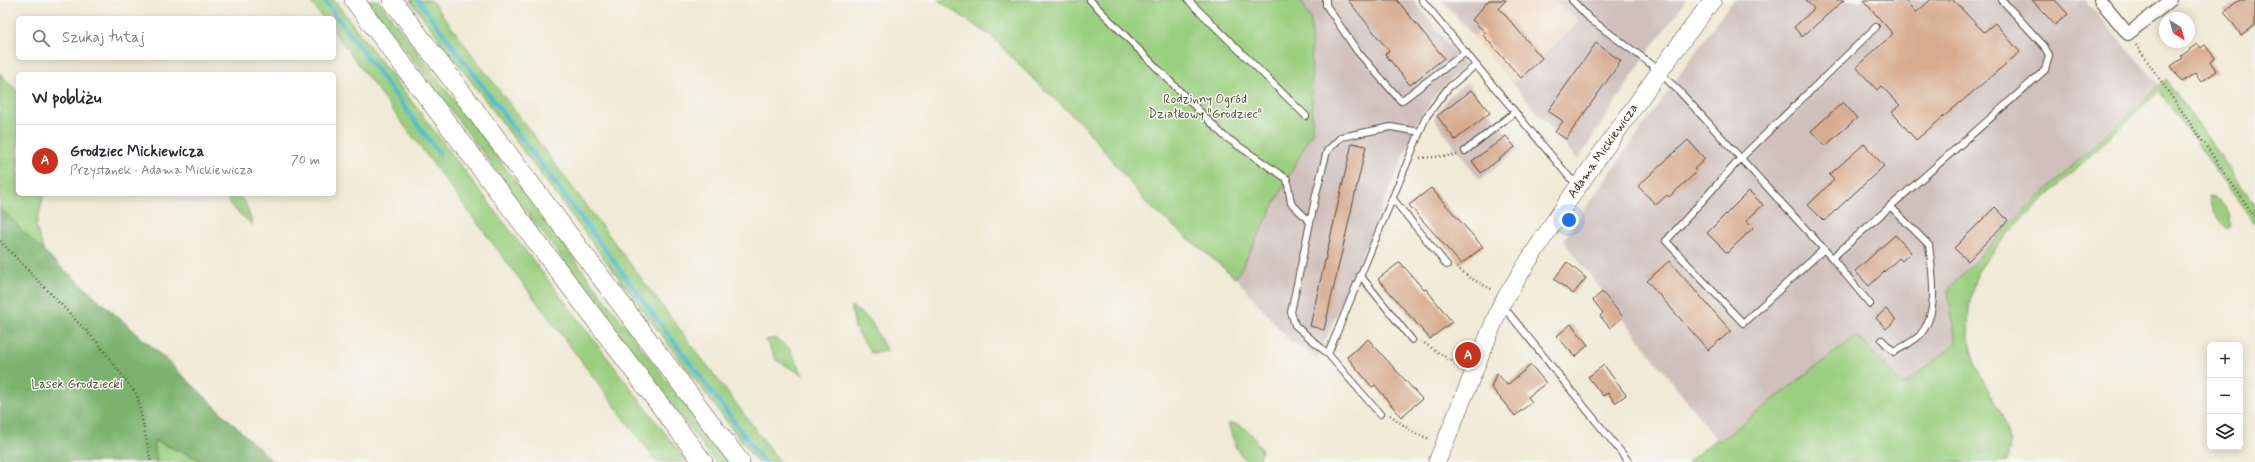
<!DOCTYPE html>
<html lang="pl">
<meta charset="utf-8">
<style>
:root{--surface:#fff;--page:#f7f7f7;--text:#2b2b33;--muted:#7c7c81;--line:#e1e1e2;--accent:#c8321e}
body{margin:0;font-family:Mynerve,sans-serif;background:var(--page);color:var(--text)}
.controls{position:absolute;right:12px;bottom:12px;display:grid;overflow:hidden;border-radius:6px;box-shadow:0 2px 10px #0003}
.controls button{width:36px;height:36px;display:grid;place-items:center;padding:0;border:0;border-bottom:1px solid var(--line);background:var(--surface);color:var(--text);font:20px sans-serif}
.compass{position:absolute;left:2159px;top:12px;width:36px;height:36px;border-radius:50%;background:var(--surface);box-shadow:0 2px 10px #0003;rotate:143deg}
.you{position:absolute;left:1569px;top:220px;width:14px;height:14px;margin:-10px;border:3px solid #fff;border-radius:50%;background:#1a73e8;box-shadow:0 0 0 6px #1a73e833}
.badge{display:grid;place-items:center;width:26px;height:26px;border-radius:50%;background:var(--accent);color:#fff;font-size:13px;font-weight:700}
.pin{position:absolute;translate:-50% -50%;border:2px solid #fff;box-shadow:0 1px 4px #0006}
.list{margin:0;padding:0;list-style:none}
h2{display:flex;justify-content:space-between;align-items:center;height:52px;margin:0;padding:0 16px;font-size:17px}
h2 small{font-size:13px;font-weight:400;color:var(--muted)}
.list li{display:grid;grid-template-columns:26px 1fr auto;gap:12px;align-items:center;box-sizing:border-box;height:72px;padding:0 16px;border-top:1px solid var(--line)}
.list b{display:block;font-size:15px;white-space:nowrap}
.list p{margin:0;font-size:13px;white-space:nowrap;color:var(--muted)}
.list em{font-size:13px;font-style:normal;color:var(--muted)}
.icon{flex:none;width:22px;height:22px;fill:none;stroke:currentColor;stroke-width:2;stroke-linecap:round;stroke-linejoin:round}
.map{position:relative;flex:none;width:2255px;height:462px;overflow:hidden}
.search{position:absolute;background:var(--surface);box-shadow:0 2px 10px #0003;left:16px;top:16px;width:320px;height:44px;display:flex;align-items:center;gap:10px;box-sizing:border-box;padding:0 14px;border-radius:6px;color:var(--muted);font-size:15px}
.panel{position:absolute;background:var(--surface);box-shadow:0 2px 10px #0003;left:16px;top:72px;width:320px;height:124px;border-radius:6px}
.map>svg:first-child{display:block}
.built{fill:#f3d4bf}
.industrial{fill:#cfc0bb}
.green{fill:#9bcf80;stroke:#6b7c4f}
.forest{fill:#7cb26e;stroke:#5c6e46}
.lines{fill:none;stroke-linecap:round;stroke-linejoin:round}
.stream{stroke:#52b9d0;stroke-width:4.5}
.building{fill:#d7ab8e}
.lane-casing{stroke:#56473a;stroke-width:8}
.street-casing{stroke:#56473a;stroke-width:14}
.secondary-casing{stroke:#56473a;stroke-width:18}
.primary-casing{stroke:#56473a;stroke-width:20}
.path{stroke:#56473a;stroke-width:2.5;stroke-dasharray:1 3;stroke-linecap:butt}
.lane{stroke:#fff;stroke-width:6}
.street{stroke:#fff;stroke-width:12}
.secondary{stroke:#fff;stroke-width:17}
.primary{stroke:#fff;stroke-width:19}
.labels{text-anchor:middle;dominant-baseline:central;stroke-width:3;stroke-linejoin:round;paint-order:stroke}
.park-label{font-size:13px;fill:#535336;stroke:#f6f6f2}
.street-label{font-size:13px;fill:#3b2a1e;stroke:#f6f6f2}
</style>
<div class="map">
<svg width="2255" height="462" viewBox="0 0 2255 462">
<rect width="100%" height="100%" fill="#f6f6f2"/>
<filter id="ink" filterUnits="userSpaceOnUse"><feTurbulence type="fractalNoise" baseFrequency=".025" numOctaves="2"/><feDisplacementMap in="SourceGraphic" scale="8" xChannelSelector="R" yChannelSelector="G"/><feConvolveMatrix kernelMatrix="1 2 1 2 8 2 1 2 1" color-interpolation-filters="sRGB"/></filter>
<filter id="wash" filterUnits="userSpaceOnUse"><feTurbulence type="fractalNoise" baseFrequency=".012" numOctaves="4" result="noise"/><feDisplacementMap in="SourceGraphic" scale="16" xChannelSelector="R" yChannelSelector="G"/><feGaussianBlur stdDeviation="0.9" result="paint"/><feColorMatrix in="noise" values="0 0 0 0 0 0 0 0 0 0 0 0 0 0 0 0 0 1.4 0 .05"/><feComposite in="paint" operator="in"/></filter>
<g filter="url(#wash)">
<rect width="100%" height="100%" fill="#f0ead6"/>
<path class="built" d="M1507,0H1554L1580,21L1513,84L1474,37Z"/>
<path class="industrial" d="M1301,0H1413L1465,65L1437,93L1421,116L1317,359L1289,340L1236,278L1264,218L1311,20Z
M1442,0H1507L1474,37Z
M1554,0H1686L1644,58L1578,160L1513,84L1580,21Z
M1735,0H2085L2159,85L2012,222L1949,290L1956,343L1903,386L1857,335L1719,443L1563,240L1726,9Z
M1467,82L1518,149L1480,180L1434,119L1448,98Z"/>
<path class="green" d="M309,0H334L687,462H657L334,32V18H323Z
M368,0H378L728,462H715Z
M410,0H431L780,462H757Z
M938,0H1301L1311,20L1312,132L1236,278L1149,206L1085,127L1034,80L991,36Z
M0,73L18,93V194H44L36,227L44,252L0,208Z
M2166,79L2255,205V224L2159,91L2007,234L1978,271L1969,307L1968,338L1976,367L2001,413L2010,443L2007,462H1688L1716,439L1719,442L1857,335L1903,386L1956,343L1948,290L2012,222Z
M226,194H237L245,202L253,225L232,207Z
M2209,197C2225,200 2229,210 2231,225L2228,229C2217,220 2212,210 2209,197Z
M851,306L870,320L887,351L871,353L855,328Z
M775,338L790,349L803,375L776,360L766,340Z
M1228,424C1245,421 1254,438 1262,450L1259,462H1247L1236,448Z
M153,440L206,462H157Z"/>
<path class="forest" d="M0,208L44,252L158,352L273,462H206L154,440L157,462H0Z"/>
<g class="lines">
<path class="stream" d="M324,0L439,153
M418,0L764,462"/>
</g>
<g id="blocks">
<path class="building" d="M1348,0H1397L1444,58L1410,85L1385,54L1389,51Z
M1489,0H1506L1499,8L1542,58L1521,78L1483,35L1486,33L1472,20Z
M1806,0H1844L1802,37L1794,27L1814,9Z
M1863,0H1905L1916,13L1930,0H1953L1984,32L1995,23L2020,52L1916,140L1892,112L1900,105L1881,86L1877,90L1856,67L1893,34Z
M2032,0H2055L2068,14L2055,25Z
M2240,0H2255V25L2241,35L2224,11Z
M1596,43L1621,61L1566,139L1555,132L1563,121L1548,111Z
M2198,44L2201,48L2205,45L2215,58L2210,62L2217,71L2201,82L2195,73L2182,82L2171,66L2183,58L2181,56Z
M1472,90L1490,113L1455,140L1437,116Z
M1843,102L1857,118L1825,146L1811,131Z
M1506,136L1515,147L1481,173L1472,161Z
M1688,140L1705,159L1694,169L1697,172L1669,197L1667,195L1656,205L1638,186Z
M1352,143L1366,146L1324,330L1310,326Z
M1864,144L1884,166L1824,221L1808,205L1834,180L1829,175Z
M1431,188L1483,247L1461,264L1409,205Z
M1749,191L1763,205L1746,221L1753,228L1727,253L1707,233Z
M1995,207L2008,220L1968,261L1954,248Z
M1895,235L1911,252L1902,261L1899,258L1869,286L1855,271Z
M1669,261L1731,331L1708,350L1647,281Z
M1400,262L1424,290L1426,289L1452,322L1430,339L1378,279Z
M1567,262L1586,278L1573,294L1554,279Z
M1602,292L1623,317L1610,328L1600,316L1603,313L1593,300Z
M1886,309L1896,320L1886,329L1876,318Z
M1571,324L1588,345L1575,357L1557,336Z
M1368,339L1422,399L1401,417L1375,385L1372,387L1347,357Z
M1531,365L1546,383L1528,397L1532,402L1515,416L1491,387L1497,373L1507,385Z
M1604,365L1626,395L1615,403L1608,393L1603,396L1588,377Z"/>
</g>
</g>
<g filter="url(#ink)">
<use href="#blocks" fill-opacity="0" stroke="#56473a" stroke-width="1"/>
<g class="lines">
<g class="lane-casing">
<path id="lane" d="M1090,0L1224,136L1287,179L1291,203L1310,222
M1188,0L1306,116
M1326,0V5L1357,51L1401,101L1466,52
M1422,0L1570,178L1578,183
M1572,0L1590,19L1651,64L1681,93L1832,258L1870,304
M1465,151L1515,112
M1393,199L1447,265
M1824,249L1743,323L1666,241L1741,158L1876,27
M1832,258L2045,70L2049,55L2044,46L2002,0
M1360,275L1412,340
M1503,306L1629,462
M1882,340L1894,352C1902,347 1913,342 1920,335C1940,312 1932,272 1929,245L1890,206
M1328,354L1426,117L1448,88L1476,65
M1380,414L1328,354L1295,325L1291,312L1317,190L1327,151L1341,137L1391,127L1420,132"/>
</g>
<g class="street-casing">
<path id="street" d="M2100,0L2128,34L2171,0"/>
</g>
<g class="secondary-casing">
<path id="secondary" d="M1437,462L1501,305C1537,245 1577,187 1618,130C1649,86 1680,42 1713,0"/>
</g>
<g class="primary-casing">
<path id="primary" d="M354,0L703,462
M392,0L740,462"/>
</g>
<path class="path" d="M2136,45L2255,217
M1420,158L1457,155
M0,241L97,342L137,395L151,462
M1457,267L1470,278L1493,290
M1421,341L1450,360L1459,364
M1390,415L1414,433L1430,439"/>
<use href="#lane" class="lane"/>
<use href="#street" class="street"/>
<use href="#secondary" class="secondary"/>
<use href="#primary" class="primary"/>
</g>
</g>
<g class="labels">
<g class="park-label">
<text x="1205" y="99">Rodzinny Ogród<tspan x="1205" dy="15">Działkowy "Grodziec"</tspan></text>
<text x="77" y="384">Lasek Grodziecki</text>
</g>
<g class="street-label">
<text transform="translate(1603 151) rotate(-55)">Adama Mickiewicza</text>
</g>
</g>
</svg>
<div class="controls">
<button>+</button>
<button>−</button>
<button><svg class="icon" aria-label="layers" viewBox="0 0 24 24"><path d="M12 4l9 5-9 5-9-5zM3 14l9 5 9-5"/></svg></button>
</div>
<svg class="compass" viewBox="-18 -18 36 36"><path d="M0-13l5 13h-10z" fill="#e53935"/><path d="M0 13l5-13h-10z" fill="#7c7c81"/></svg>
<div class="you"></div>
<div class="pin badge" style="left:1468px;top:355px">A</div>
<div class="search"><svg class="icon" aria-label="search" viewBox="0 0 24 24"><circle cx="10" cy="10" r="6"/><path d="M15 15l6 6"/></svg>Szukaj tutaj</div>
<section class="panel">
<h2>W pobliżu<small></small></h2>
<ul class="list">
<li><span class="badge">A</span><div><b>Grodziec Mickiewicza</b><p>Przystanek · Adama Mickiewicza</p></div><em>70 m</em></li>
</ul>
</section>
</div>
